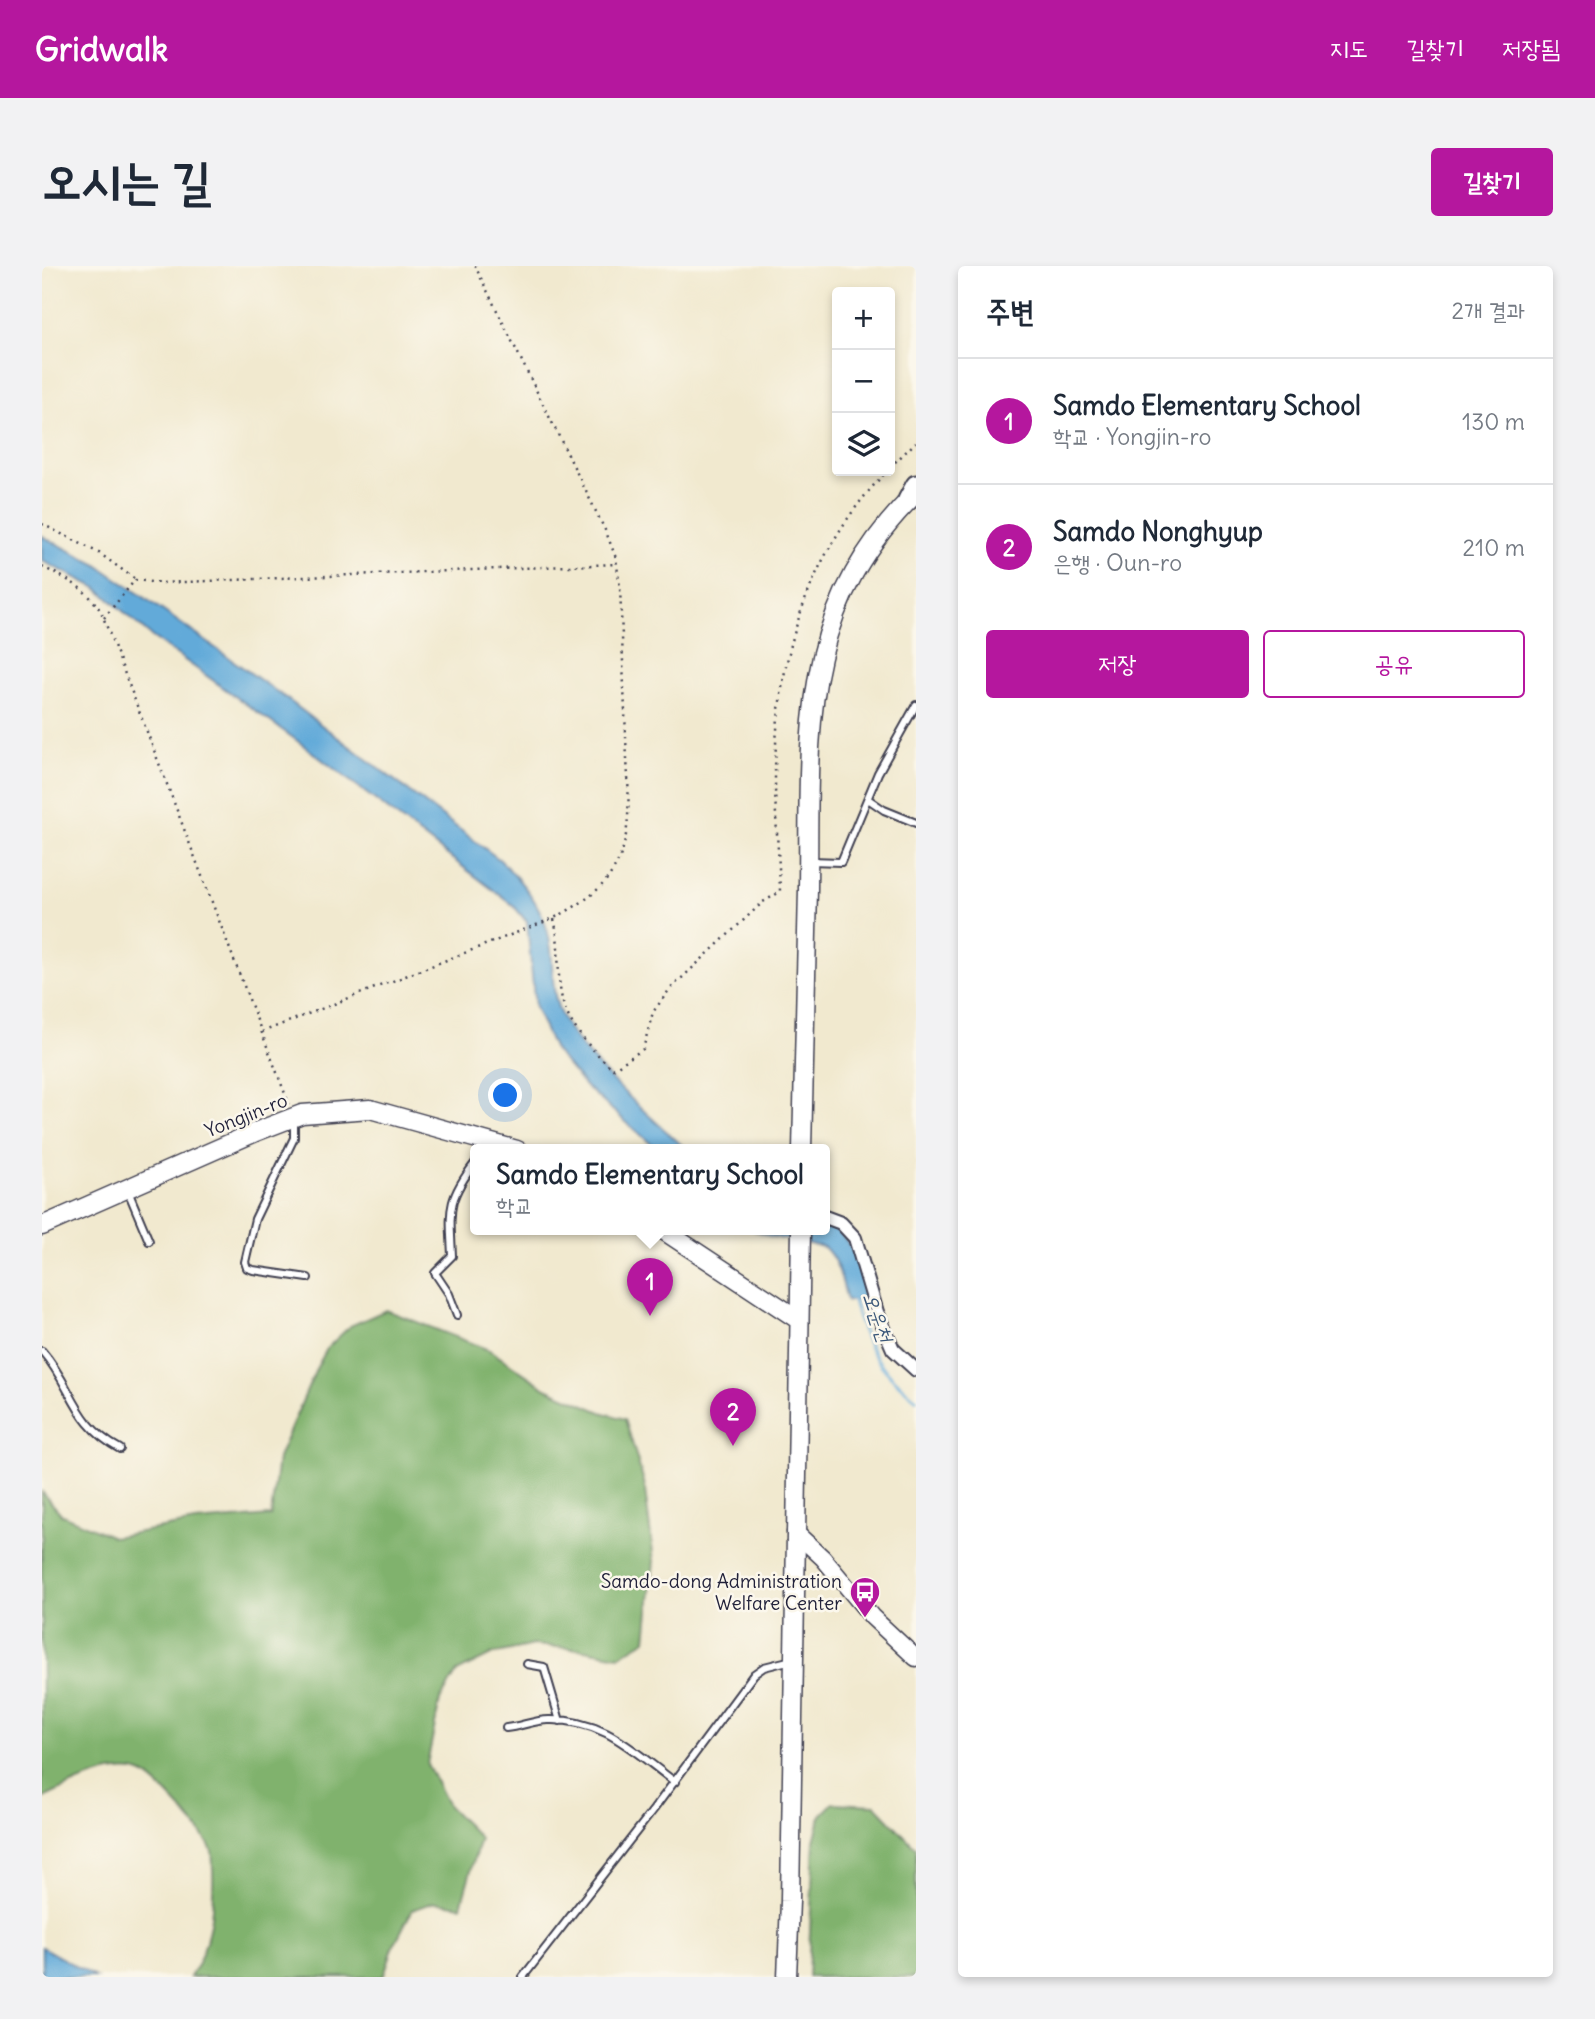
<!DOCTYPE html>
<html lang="ko">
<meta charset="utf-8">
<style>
:root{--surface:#fff;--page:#f2f2f3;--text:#1f2937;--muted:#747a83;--line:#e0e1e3;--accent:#b5179e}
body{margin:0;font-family:Delius,"Poor Story",sans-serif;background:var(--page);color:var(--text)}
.controls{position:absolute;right:21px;top:21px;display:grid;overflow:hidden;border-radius:7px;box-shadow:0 4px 10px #0003}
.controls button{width:63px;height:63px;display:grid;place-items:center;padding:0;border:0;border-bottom:2px solid var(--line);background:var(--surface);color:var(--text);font:35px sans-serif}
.you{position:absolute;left:464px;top:830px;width:24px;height:24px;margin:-18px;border:5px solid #fff;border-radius:50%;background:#1a73e8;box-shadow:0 0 0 10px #1a73e833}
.badge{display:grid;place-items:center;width:46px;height:46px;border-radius:50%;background:var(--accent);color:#fff;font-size:23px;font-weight:700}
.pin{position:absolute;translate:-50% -58px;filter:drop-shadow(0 2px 4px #0008)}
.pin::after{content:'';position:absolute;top:37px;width:24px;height:21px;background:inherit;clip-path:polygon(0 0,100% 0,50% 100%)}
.popup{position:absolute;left:428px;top:878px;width:360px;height:91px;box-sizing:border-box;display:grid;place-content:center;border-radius:7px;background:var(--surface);filter:drop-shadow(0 2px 5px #0005);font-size:23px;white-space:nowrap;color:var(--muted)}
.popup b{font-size:26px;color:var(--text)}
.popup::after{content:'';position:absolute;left:50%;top:100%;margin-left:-14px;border:14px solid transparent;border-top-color:var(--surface)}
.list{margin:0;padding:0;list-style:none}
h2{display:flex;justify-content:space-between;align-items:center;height:91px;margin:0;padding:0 28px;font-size:30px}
h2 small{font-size:23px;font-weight:400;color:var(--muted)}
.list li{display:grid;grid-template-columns:46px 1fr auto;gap:21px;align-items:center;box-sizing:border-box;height:126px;padding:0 28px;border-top:2px solid var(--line)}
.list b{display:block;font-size:26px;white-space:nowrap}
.list p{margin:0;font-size:23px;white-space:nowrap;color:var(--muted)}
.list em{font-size:23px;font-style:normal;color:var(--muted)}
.actions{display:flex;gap:14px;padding:21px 28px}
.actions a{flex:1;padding:16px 0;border:2px solid var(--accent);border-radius:7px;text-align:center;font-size:24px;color:var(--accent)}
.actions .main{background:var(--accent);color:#fff}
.icon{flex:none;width:38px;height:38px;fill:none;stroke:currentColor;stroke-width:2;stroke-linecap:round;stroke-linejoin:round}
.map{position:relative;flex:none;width:874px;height:1711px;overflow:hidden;border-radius:7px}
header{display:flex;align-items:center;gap:42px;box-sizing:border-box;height:98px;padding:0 35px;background:var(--accent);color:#fff}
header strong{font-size:33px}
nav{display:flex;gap:38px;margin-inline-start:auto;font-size:24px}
.intro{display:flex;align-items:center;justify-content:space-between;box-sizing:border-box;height:168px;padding:0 42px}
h1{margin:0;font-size:49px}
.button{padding:18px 32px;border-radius:7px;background:var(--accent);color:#fff;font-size:24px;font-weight:700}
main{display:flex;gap:42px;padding:0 42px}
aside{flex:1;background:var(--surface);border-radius:7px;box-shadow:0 4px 10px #0003}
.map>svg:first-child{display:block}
.forest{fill:#80b26d;stroke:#516a54;stroke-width:2}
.water{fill:#62aad9;stroke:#42668a;stroke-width:2}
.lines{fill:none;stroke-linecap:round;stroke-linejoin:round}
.stream{stroke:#62aad9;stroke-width:3.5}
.service-casing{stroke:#414051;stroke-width:10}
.minor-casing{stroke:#414051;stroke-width:16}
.tertiary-casing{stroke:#414051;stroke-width:19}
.secondary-casing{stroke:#414051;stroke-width:21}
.primary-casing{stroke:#414051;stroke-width:23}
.path{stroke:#414051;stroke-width:2.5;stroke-dasharray:2 5;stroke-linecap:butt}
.service{stroke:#fff;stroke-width:6}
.minor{stroke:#fff;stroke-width:12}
.tertiary{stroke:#fff;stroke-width:16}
.secondary{stroke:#fff;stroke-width:18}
.primary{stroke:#fff;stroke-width:19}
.labels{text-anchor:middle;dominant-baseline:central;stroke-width:5;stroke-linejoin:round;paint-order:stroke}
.street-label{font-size:19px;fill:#22223b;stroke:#fbf7ec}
.poi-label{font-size:19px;fill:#22223b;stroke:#fbf7ec;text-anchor:end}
.water-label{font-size:21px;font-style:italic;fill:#3c587a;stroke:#fbf7ec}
</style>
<header>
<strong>Gridwalk</strong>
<nav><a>지도</a><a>길찾기</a><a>저장됨</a></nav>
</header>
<div class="intro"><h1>오시는 길</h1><a class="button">길찾기</a></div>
<main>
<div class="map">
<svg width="874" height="1711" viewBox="0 0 874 1711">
<rect width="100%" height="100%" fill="#fbf7ec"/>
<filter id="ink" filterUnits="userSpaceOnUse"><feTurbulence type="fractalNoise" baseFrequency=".0143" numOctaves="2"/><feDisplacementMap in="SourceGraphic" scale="14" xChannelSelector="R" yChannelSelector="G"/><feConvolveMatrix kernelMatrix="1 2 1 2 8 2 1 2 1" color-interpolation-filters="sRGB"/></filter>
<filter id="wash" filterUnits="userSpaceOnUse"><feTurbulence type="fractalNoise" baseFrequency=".00686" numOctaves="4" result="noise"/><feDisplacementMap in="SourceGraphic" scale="28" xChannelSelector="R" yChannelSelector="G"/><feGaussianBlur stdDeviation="1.57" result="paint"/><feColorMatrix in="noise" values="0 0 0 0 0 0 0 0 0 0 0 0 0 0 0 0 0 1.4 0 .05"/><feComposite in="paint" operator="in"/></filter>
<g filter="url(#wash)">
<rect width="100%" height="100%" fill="#f1e9cf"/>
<path class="forest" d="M344,1044L447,1084L504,1122L559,1146L583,1153L602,1216L612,1295L604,1374L577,1390L537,1383L491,1379L451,1388L415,1406L398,1434L385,1498L406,1540L438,1572L419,1640L393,1636L370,1644L352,1679L341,1711H148C169,1680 172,1640 171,1604C170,1597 172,1588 169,1583C162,1566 117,1516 101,1508C75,1495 24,1521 0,1533V1226L20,1249L71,1271L153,1256L229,1250L236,1192L275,1101L286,1081L308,1060Z
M791,1537L833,1539L874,1582V1711H766L772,1575L779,1549Z"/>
<path class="water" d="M0,270L54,298L96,327L245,433L458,594C485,621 505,645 509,684C511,705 510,727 518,747C537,790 609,851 645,884H616L543,820L512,784L493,742L485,656L471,639L257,476L109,370L55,322L0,295Z
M783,957C815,973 816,1002 825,1033L805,1035C800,1015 797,995 782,981L727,970L711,964H783Z
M0,1681L53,1711H0Z"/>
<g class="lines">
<path class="stream" d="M810,1031C824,1082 833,1099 874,1133"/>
</g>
</g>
<g filter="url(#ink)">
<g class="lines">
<g class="service-casing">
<path id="service" d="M826,533L842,544L874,557
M768,595L799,596L836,507L874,439
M252,853V872L213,953L203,996L205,1002L211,1004L266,1012
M86,925L107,975
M415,1049L407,1028L393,1007L410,990C408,944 404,935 433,897
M0,1085C32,1122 31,1158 78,1183
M485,1398L502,1401L518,1455
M464,1462C478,1461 492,1454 507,1454C562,1453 591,1485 633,1516
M481,1711L612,1543L712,1408L722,1401L750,1394"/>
</g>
<g class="minor-casing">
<path id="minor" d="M783,951L799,957L813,972L835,1046L851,1083L874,1104"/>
</g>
<g class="tertiary-casing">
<path id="tertiary" d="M753,1266L781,1292L830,1351L874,1392"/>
</g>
<g class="secondary-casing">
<path id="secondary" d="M760,884C762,797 764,710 766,623C768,469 754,345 874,227
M0,960L216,865L260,848L328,843L475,884
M621,964L757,1054
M745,1711L748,1635L759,964"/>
</g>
<g class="primary-casing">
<path id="primary" d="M866,234L874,219"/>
</g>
<path class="path" d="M848,201L874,176
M0,258L57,287L93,313
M0,301C24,312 48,324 60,348L247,838
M62,352L93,314L118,317L575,298
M512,653C519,679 514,707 520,733C526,760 551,785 571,803L601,783L611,746L628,723L721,636L738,626C737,588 733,551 733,513C733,399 763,289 845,205
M220,766L512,652C539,638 564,623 577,593C592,560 585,506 584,471C582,421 580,371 578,321L574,292L564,266L433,0"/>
<use href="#service" class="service"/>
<use href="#minor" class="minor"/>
<use href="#tertiary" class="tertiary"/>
<use href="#secondary" class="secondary"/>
<use href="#primary" class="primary"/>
</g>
</g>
<defs>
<g id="bus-pin" transform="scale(1.575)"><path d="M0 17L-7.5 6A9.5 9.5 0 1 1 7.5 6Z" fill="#b5179e" stroke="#fbf7ec"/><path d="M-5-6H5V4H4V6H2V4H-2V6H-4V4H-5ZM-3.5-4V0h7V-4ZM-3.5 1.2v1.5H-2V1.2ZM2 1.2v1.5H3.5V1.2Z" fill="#fff"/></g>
</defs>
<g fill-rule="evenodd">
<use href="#bus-pin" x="823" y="1326"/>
</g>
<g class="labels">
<g class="street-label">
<text transform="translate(204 849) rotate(-22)">Yongjin-ro</text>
</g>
<g class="poi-label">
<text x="800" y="1315">Samdo-dong Administration<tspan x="800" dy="22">Welfare Center</tspan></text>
</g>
<g class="water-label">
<text transform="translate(836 1051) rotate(71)">오운천</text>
</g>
</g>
</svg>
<div class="controls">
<button>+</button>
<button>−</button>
<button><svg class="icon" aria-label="layers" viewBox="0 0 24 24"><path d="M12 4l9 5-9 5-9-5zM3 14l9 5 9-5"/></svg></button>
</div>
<div class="you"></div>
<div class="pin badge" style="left:608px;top:1050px">1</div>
<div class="popup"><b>Samdo Elementary School</b>학교</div>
<div class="pin badge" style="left:691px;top:1180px">2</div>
</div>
<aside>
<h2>주변<small>2개 결과</small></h2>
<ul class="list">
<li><span class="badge">1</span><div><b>Samdo Elementary School</b><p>학교 · Yongjin-ro</p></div><em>130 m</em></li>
<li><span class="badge">2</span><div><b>Samdo Nonghyup</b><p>은행 · Oun-ro</p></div><em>210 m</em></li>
</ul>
<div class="actions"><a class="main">저장</a><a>공유</a></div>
</aside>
</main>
